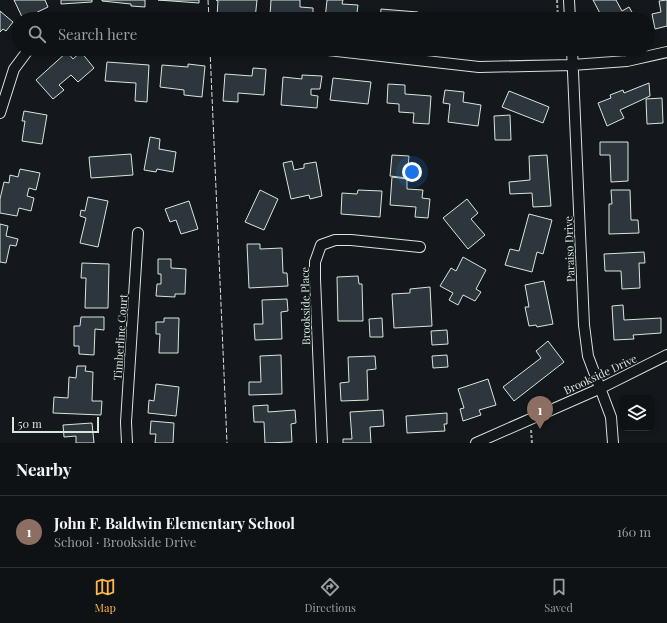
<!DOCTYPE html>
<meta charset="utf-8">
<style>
:root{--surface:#0f1215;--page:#1d2022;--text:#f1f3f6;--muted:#9b9ea0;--line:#2f3234;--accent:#ffb74d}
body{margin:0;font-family:"Playfair Display",serif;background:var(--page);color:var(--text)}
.controls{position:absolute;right:12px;bottom:12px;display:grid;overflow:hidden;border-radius:8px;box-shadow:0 2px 6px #0003}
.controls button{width:36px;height:36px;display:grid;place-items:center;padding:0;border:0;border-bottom:1px solid var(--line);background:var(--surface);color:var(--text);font:20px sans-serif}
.scale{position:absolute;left:12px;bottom:10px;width:87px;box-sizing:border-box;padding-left:4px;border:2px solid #d8e6dc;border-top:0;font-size:11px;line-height:14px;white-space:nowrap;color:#d8e6dc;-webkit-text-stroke:3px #14181c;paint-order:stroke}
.you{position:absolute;left:412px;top:172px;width:14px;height:14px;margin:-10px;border:3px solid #fff;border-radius:50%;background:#1a73e8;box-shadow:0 0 0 6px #1a73e833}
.badge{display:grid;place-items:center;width:26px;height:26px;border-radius:50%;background:var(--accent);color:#fff;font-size:13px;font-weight:700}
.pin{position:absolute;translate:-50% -33px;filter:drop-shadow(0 1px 2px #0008)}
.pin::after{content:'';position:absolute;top:21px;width:14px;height:12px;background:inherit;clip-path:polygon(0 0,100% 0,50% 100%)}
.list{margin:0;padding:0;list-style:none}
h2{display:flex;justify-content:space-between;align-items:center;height:52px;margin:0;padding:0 16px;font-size:17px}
h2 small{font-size:13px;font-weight:400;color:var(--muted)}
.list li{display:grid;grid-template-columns:26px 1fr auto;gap:12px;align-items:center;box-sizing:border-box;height:72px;padding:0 16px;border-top:1px solid var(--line)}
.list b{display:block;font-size:15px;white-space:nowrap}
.list p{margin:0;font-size:13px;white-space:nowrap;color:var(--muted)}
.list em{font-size:13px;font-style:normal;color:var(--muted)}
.icon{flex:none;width:22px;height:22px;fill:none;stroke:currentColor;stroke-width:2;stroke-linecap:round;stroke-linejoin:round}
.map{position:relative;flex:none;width:667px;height:443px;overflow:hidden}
.search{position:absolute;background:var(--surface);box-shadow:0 2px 6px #0003;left:12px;right:12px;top:12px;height:44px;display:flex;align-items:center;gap:10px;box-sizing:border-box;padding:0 14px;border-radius:22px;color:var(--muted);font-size:15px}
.sheet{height:124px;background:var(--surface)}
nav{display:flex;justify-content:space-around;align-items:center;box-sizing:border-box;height:56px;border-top:1px solid var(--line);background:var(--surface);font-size:11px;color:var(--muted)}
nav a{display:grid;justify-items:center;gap:2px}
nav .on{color:var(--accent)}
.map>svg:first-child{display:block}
.building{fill:#2c363c;stroke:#d8e6dc}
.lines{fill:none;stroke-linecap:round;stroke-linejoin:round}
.street-casing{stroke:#d8e6dc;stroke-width:12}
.path{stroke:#9da8a2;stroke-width:2;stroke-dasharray:3 2;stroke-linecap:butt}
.street{stroke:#14181c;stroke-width:10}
.fence{stroke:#d8e6dc;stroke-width:1;stroke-dasharray:5 2;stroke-linecap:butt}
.labels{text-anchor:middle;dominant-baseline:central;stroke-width:3;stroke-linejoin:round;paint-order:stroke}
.street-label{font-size:11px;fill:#d8e6dc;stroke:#14181c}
</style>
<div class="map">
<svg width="667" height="443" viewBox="0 0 667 443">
<rect width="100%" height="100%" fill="#14181c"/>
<path class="building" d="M14,0H45L48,7L23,19Z
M61,0H92V2L61,4Z
M102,0H145V7L131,6V4L102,1Z
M158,0H199V3Z
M216,0H257L255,19L217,16L218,1Z
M271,0H300V7L313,8V19H296V16L270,15Z
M327,0H343L342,4L358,5L357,13L369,14V19H325Z
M593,0H616L622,11L629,7L636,19H603Z
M667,0V26L655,29L652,14L661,12L659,1Z
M381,9L418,12L417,19H380Z
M0,11L13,22L6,31L3,29L0,32Z
M464,15L482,17V19H464Z
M67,52L73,59L81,52L94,68L78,82L71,75L59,85L64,90L53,99L36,80Z
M107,62L149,65L147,102L135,101L136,83L105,81Z
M188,64L205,66L202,97L184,95V90L160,87L162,65L188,67Z
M253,68L266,69L264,95L238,93V102L223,101L225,74L252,76Z
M302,75L322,76L320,89H311V95L318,96L317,108L281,105L283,77L302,79Z
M333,78L371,82L368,104L330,100Z
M649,83L650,96L620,110L624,118L607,126L598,103L611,98L610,95L623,90L624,93Z
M388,84L405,85V94L431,96L429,124L413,123L414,113L399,112V104L387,103Z
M445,90L464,92L463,102L481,105L478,126L448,122L450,104L443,103Z
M509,91L549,107L543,123L502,107Z
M662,98L663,123L647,124L646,99Z
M24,111L47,115L42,144L22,141L25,121H22Z
M510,115L511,140H495L494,116Z
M150,137L160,139L159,149L176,152L173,172L157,169L156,172L144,170Z
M600,142H628V181L611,182L610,155H600Z
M131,154L133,175L91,178L89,157Z
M392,155L409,156L407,178L390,176Z
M547,155L551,206L533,207L532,193L510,194L509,182L530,180L529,156Z
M292,161L294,170L304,168V164L316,162L322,196L310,199L309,195L291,199L283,163Z
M20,169L40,173L36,190L29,188L27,196L34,198L31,211L19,208L17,216L0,213V199L4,182L9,183L10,175L18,177Z
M392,177L407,179V189L423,190L422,198L430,199L428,218L415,217L416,207L390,205Z
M260,190L278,199L264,230L245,222Z
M358,190L382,191L380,217L341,214L342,193L357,194Z
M611,190H630L631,220H638L639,233L609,234V204H612Z
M88,197L108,201L98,247L80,243L86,218L80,216L81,210L85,211Z
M467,199L478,213L471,219L485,235L468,249L443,218Z
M189,201L198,229L181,234L176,220L170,222L165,209Z
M529,214L552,220L543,254L537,252L532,272L505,265L510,249L519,251Z
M0,224L8,226L6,236L18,239L16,246L10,245L6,263L0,262Z
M247,244H260V249L282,248L283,273H287L288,286L249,288Z
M644,252L645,263H639L640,288L622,289L621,271H605L604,254Z
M463,257L486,270L476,289L481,292L475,301L463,295L458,305L449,300L453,293L440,286L451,268L456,271Z
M158,259H171V268L186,269L185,294H175V297L156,296L157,284H161V274H158Z
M82,263L109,264L108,308H85L86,278H81Z
M358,276L359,284H362L363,321H338L337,277Z
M544,281L553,324L537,327L536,325L529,326L525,307H529L525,285Z
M430,287L432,326L394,328L392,294L410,293V289Z
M287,299L288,311L281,312L282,339L255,340L254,324H263L262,300Z
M623,305L624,320L661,318V333L633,335L634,339L614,340L612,306Z
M81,317H104V330L95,329L94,355L79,354V346H74V326H80Z
M164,318H179L178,353H159L160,334H156V322H164Z
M382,318L383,337H370L369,319Z
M447,330L448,344L432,345L431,331Z
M548,341L564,362L514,401L503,387L541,358L536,351Z
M281,355L282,394L249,395V382H261L260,356Z
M447,355L448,367L433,368L432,356Z
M375,356L376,369L367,370L368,400L341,401L340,383L349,382L348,357Z
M77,366H86L85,371L93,372L92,401H102L101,415L53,413L54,397L68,398L69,377L76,378Z
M488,379L496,405L479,410L481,415L463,421L460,409L464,408L458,389Z
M156,384L179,387L176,416L148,413L149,400L154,401Z
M268,405V412L295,410L296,423L291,424L292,442L265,443L264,422H254L253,406Z
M383,410L384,426L370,427L371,443H343V439H352L350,412Z
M447,413V424H444L445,431L407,433L406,416Z
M151,421L174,423L173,443H155L156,434H150Z
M92,423L94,443H76V436L64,437L63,425Z"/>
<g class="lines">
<g class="street-casing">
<path id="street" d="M569,0L570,19
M319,49L479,67L572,65L627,61L667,52
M572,49L584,325L588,356L611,417L613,443
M0,113L14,69L29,49
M127,443L126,422L138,233
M322,443L315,279V262L321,245L335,240H351L420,247
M476,443L601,388L667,355"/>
</g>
<path class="path" d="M557,0L558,19
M557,53L558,49
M531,430L532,443"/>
<use href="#street" class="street"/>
<path class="fence" d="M208,0L209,19
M210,50L227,443"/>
</g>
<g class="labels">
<g class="street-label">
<text transform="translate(569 249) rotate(-92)">Paraiso Drive</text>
<text transform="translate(305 306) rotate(-91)">Brookside Place</text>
<text transform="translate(120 337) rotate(-86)">Timberline Court</text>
<text transform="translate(600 374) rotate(-25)">Brookside Drive</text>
</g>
</g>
</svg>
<div class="controls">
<button><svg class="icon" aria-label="layers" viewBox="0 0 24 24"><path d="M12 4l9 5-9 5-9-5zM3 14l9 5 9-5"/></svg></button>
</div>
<div class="scale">50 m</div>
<div class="you"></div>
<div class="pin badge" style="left:540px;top:429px;background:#8d6e63">1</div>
<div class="search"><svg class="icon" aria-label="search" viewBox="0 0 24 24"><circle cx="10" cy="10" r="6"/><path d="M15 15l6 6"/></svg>Search here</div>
</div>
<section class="sheet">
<h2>Nearby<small></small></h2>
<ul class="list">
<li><span class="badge" style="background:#8d6e63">1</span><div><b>John F. Baldwin Elementary School</b><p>School · Brookside Drive</p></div><em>160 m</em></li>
</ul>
</section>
<nav>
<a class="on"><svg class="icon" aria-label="map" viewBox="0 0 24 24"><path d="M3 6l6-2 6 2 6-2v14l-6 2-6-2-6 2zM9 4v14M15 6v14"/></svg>Map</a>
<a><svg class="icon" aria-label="directions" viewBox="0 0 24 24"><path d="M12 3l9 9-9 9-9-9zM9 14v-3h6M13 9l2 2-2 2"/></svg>Directions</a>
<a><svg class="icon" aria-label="saved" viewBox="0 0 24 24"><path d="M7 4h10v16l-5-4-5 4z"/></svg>Saved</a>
</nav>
